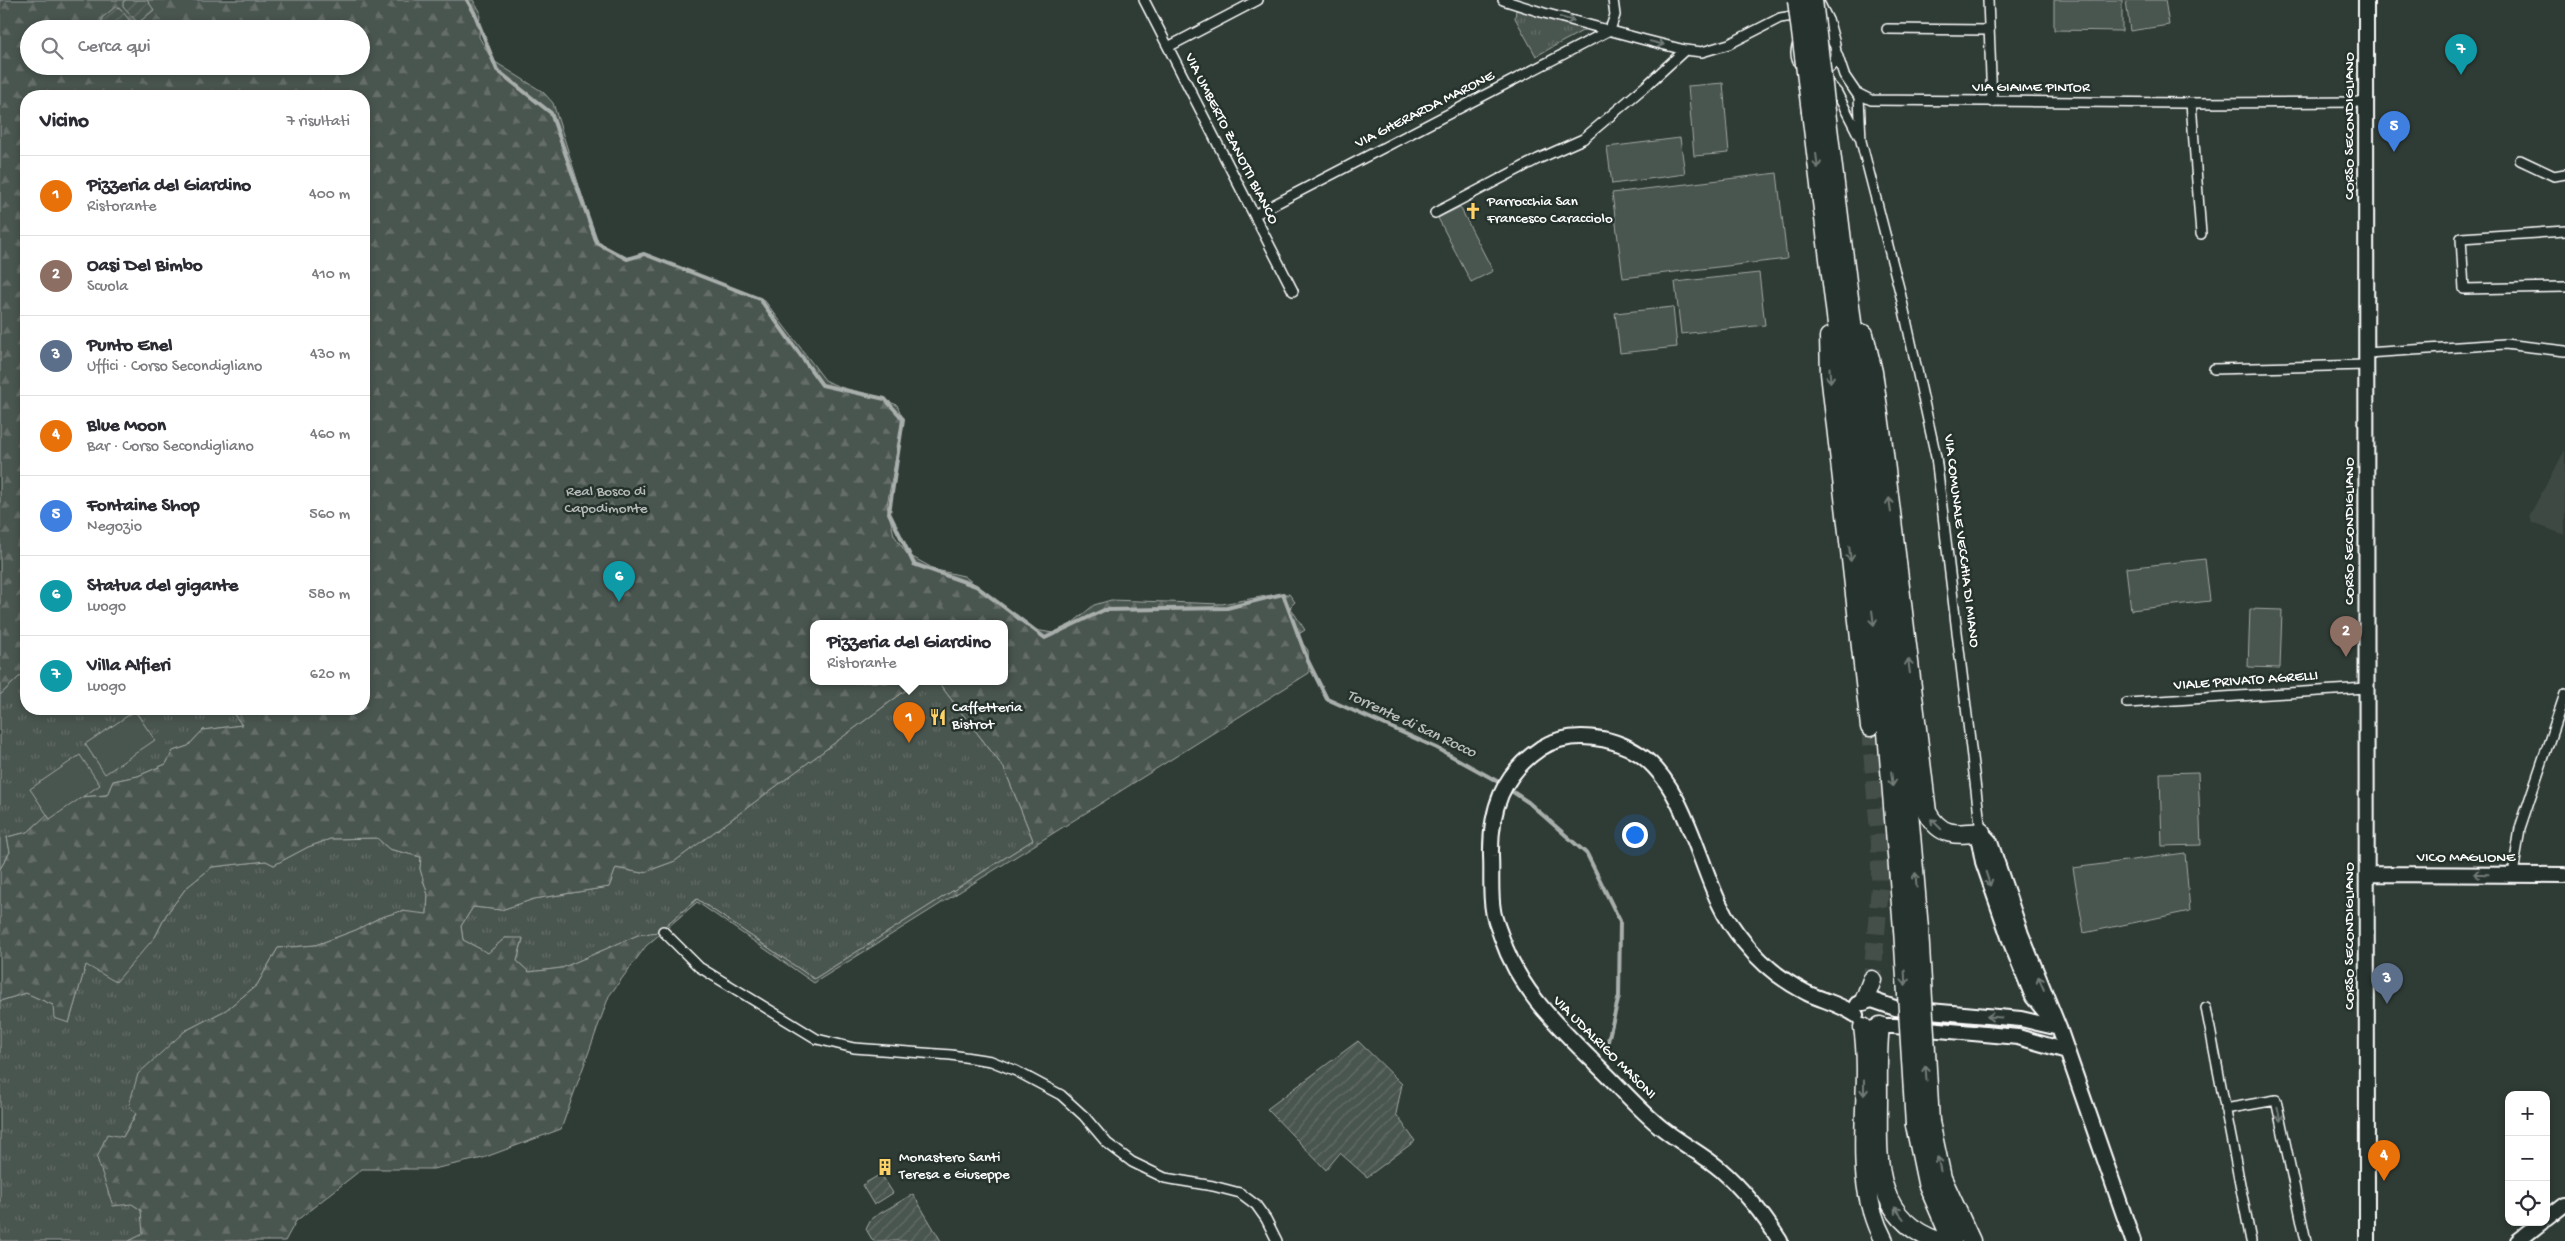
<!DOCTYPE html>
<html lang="it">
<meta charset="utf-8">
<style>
:root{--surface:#fff;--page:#f2f2f3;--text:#2b2b33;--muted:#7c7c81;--line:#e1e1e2;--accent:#db2777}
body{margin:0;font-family:"Gochi Hand",sans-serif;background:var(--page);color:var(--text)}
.controls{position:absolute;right:15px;bottom:15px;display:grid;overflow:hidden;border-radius:10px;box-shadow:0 2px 8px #0003}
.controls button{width:45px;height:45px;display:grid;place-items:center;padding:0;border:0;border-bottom:1px solid var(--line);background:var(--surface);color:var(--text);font:25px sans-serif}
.you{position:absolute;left:1634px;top:834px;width:18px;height:18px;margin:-12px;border:4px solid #fff;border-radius:50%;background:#1a73e8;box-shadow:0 0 0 8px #1a73e833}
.badge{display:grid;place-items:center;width:32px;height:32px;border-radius:50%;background:var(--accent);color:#fff;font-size:16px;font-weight:700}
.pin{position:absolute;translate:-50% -41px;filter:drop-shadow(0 1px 2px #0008)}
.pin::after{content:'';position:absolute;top:26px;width:18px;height:15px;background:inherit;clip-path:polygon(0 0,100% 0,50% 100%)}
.popup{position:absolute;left:810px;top:620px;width:198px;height:65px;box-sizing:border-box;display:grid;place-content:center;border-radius:10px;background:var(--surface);filter:drop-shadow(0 1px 4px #0005);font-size:16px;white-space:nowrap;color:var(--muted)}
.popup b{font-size:19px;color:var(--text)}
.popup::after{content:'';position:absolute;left:50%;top:100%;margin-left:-10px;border:10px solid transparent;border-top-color:var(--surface)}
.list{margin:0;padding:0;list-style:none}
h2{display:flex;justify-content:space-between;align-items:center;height:65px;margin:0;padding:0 20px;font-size:21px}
h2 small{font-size:16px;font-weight:400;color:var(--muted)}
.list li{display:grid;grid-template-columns:32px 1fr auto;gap:15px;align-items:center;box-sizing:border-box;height:80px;padding:0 20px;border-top:1px solid var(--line)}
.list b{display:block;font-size:19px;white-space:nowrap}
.list p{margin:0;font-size:16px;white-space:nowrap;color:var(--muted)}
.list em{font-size:16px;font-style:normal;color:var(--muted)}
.icon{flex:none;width:28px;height:28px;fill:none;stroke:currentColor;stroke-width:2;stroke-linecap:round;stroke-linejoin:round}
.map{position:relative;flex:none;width:2565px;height:1241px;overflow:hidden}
.search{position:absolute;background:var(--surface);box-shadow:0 2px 8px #0003;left:20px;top:20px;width:350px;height:55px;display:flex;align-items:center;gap:12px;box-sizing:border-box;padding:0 18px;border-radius:28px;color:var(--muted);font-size:19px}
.panel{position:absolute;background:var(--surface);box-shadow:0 2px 8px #0003;left:20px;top:90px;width:350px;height:625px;border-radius:20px}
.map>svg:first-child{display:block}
.built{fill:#3c4842}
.grass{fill:url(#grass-tufts);stroke:#a4aaa7}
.forest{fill:url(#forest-firs);stroke:#a4aaa7;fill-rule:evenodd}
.garden{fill:url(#garden-furrows);stroke:#a4aaa7}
.pitch{fill:#4a544f;stroke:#a4aaa7}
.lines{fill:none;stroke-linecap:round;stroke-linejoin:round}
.stream{stroke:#a9afac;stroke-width:4}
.highway-tunnel{stroke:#444f49;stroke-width:18;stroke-dasharray:18 9;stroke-linecap:butt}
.street-casing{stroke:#fff;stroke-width:12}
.secondary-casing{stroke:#fff;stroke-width:18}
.highway-casing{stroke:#fff;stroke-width:21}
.street{stroke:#26332d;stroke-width:9}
.secondary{stroke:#26332d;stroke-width:14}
.highway{stroke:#26332d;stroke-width:18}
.highway-bridge-casing{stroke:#fff;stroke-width:21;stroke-linecap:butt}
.highway-bridge{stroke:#26332d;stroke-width:18}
.oneway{stroke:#727a76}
.labels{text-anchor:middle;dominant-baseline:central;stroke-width:5;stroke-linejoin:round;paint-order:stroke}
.street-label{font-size:15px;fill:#fff;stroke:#26332d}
.poi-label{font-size:15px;fill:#fff;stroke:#26332d;text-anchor:start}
.park-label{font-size:15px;fill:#b7bbb9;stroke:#26332d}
.water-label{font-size:16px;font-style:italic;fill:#b8bcba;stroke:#26332d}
</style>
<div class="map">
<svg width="2565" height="1241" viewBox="0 0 2565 1241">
<defs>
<pattern id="grass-tufts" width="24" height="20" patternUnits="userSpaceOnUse" patternTransform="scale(1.25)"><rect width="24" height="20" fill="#4a544f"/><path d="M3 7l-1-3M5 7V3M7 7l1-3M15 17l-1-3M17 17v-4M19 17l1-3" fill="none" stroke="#656e69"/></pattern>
<pattern id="forest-firs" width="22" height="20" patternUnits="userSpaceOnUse" patternTransform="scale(1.25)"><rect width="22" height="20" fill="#4a544f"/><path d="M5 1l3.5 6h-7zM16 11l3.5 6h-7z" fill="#656e69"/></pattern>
<pattern id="garden-furrows" width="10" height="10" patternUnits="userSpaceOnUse" patternTransform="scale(1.25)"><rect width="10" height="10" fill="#4a544f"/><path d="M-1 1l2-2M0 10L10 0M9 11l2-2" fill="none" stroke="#656e69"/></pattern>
</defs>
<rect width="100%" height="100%" fill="#2f3b35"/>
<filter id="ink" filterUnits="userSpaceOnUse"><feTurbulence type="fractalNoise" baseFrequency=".02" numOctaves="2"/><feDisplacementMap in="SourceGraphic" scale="10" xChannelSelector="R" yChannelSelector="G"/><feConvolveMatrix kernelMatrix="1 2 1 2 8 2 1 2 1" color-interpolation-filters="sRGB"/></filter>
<g filter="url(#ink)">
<path class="built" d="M2565,450V535L2532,523L2529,516Z"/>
<path class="grass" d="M1516,10L1586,29L1536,56L1515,18Z
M26,675V709H230L242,725L203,730L188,746L173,751L166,764L138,776L113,781L107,795L81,797L50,812L28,832L7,837L10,852L0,869V695L19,677Z
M917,682H938L1004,768L1033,840L814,979L697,899L658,932L638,935L562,968L529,972L517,961L523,939L505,938L488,953L463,940L461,926L473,907L501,910L534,899L609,887L616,868L642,873L675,861Z
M377,838L389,849L421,857L420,869L428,895L427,915L401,911L379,918L356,930L316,945L278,948L257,985L226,1010L185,1031L129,1105L136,1113L123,1137L132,1204L141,1210L144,1234L129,1241H0V1001L26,993L53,1005L69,1023L86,964L155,937L166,915L186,888L212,867L266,861L274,865L308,847L330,839Z"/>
<path class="forest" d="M0,0H473L480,11L479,37L492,60L543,92L553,103L597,243L627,259L644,254L765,301L825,380C848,393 874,394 897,405L903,419L887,505L894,535L907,554L936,570L964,576L1035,630L1059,634L1094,605L1111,600L1222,604L1277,594H1289L1295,602L1290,607L1305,630L1296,636L1308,650L1309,673L814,983L697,902L646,946L609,996L561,1129L483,1158L433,1169H362L296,1221L285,1241H129L143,1234L141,1210L132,1204L113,1206L97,1158L107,1134L123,1137L136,1114L129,1105L138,1074L185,1031L226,1010L257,985L278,948L316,945L356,930L379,918L401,911L427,914L428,895L420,869L421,857L389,849L377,838L330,839L308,847L274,865L266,861L212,867L186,888L166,915L155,937L116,982L86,965L69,1023L54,1018L53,1005L26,993L0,1001V869L10,852L7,837L28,832L50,812L81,797L107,795L113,781L138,776L166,764L173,751L188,746L203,730L242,725L230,709H364V96H26V675L19,677L0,695ZM29,29H361V66H29ZM814,624H1004V682H938L1004,768L1033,840L814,979L697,899L658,932L638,935L562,968L529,972L517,961L523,938H505L488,953L463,940L461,926L473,907L501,910L534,899L609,887L616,868L642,873L675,861L917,682H814Z"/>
<path class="garden" d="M126,0H147L154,10L138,23L123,6V2Z
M115,7L120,8L133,25L128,29H107L102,22V18Z
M1358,1041L1402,1084L1396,1114L1415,1141L1367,1177L1340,1153L1326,1170L1267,1109Z
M881,1174L893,1193L874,1205L862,1185Z
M913,1194L941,1241H873L866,1229L872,1218Z"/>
<path class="pitch" d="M2054,0H2122V31L2054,30Z
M2126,0H2165L2169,25L2130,31Z
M1723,83L1729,153L1694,156L1688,86Z
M1680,138L1685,174L1612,184L1607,147Z
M1777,173L1787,259L1623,278L1612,193Z
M1460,207L1493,271L1471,282L1438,218Z
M1759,273L1765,325L1681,334L1675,282Z
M1673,307L1677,347L1620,353L1615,313Z
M2205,559L2210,601L2131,610L2126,568Z
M2250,609L2282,610L2280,668L2248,667Z
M135,711L155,740L105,774L85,744Z
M80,755L100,785L50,819L30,789Z
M2198,772L2201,845L2162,846L2160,773Z
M2185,853L2190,911L2084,933L2073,868Z"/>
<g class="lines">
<path class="stream" d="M467,0L474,12L497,70L551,113L597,243L627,259L644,254L760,299L822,385L885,399L903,419L889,513L914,564L976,586L1045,638L1104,610L1227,608L1283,594L1308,661L1327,699L1437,748L1495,780L1528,802L1587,854L1620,921L1619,996L1607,1045"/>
<path class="highway-tunnel" d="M1870,727L1880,844V887L1872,980"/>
<g class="street-casing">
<path id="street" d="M1144,0L1293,291
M1503,0L1544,13L1645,40L1685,50L1702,52L1729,44L1780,18L1793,16L1798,20
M1818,0L1829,22L1835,44
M1988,0L1992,102
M1887,29L1988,30
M1610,30L1615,15L1613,0
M1796 53a20 20 0 1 1 40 0a20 20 0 1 1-40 0Z
M1168,47L1258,0
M1837,54L1844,75L1859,97L1861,141L1900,292L1936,457L1981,832
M1825,79L1837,93L1859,136
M1857,93L1871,100L2184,103L2366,102
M2191,103L2201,234
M2520,160L2554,176L2565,174
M1435,213L1538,159L1583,139L1648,84L1685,50
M1254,215L1610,30
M2565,231L2461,238L2464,289L2565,287
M2366,353L2505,344L2565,351
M2214,369L2366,365
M2127,703L2366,688
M2513,875L2520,828L2565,694
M663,931L699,967L817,1039L854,1048L951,1055L991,1061L1016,1071L1061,1095L1084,1116L1107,1143L1132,1162L1165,1178L1213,1186L1240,1193L1256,1205L1266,1219L1277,1241
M2206,1008L2251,1241
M2225,1109L2276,1100L2306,1241"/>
</g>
<g class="secondary-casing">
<path id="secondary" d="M2366,0L2367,1241
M1981,832L1990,842L2021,934L2059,1028L2133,1241
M1981,832L1979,841L1983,862L2011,943L2033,997L2055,1024
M2367,874L2565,875
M1857,1004L1872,1000L1895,1008L2021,1019L2059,1028
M1871,1029L1880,1026H1894L2018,1037L2067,1051
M2546,1219L2565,1204
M1780,1241C1763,1214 1745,1191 1721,1170C1704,1155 1682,1144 1663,1129C1640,1111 1619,1086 1597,1065C1556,1024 1520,992 1501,936C1498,927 1494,919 1493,910C1490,893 1492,873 1491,856C1490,810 1502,774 1541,748C1570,730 1612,736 1639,754C1683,783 1698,860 1720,905C1726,918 1735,931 1744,942C1760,962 1783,981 1807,993C1824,1001 1840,1004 1856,1015
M2518,1241L2542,1222"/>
</g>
<g class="highway-casing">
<path id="highway" d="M1826,111L1902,728L1919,929
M1811,112L1887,732L1903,929
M1864,334L1873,372L1882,437L1927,812C1940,837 1956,835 1981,832
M1829,337L1830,373L1870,727
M1864,1001L1872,980
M1880,1026C1877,1050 1878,1075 1878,1099C1878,1155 1871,1218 1938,1241
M1863,1027C1874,1099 1848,1174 1884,1241
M1930,1122L1942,1178L1971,1241
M1915,1125L1927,1183L1952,1241"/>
</g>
<use href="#street" class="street"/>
<use href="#secondary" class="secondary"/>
<use href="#highway" class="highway"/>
<g class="highway-bridge-casing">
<path id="highway-bridge" d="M1797,0L1811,112
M1813,0L1826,111
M1903,929L1915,1125
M1919,929L1930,1122"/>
</g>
<use href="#highway-bridge" class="highway-bridge"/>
</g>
<defs><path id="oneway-shaft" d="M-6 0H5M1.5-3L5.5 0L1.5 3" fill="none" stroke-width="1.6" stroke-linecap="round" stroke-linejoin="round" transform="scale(1.25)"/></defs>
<g class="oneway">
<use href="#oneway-shaft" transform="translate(1567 19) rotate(15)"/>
<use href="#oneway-shaft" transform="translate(1657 43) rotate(14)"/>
<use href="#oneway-shaft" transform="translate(1817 161) rotate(83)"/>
<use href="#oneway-shaft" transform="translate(1830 375) rotate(86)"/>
<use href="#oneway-shaft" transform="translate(1890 505) rotate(-97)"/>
<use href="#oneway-shaft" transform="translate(1850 554) rotate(84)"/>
<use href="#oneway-shaft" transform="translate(1873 618) rotate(83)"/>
<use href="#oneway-shaft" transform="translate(1909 666) rotate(-97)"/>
<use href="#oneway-shaft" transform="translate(1892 779) rotate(84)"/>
<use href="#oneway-shaft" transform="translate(1936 824) rotate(-135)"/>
<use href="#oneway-shaft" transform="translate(2481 874) rotate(-178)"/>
<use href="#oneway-shaft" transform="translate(1988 879) rotate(72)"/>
<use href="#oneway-shaft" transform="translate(1916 880) rotate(-94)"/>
<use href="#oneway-shaft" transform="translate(1905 978) rotate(87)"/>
<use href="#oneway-shaft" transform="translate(2041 983) rotate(-113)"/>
<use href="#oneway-shaft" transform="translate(1994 1017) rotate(-176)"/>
<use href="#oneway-shaft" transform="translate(1926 1073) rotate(-94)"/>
<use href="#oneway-shaft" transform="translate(1864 1088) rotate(90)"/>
<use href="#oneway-shaft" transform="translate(2279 1114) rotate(78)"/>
<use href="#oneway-shaft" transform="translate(1939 1164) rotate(-102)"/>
<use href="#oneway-shaft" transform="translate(1899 1213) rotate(-128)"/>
</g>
</g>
<defs>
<g id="church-bare" transform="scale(1.35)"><path d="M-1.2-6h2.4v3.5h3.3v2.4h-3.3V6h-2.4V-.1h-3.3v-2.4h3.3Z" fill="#ffd166" stroke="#26332d" stroke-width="2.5" paint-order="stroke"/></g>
<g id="restaurant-bare" transform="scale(1.35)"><path d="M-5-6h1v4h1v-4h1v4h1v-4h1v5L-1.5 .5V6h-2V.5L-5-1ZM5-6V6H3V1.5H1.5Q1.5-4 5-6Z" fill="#ffd166" stroke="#26332d" stroke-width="2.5" paint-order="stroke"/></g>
<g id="building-bare" transform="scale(1.35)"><path d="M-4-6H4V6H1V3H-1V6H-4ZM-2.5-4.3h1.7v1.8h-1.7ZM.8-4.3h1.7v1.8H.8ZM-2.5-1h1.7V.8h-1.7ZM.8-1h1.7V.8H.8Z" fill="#ffd166" stroke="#26332d" stroke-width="2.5" paint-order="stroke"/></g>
</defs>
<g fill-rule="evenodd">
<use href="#church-bare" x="1473" y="211"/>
<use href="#restaurant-bare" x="938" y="717"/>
<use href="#building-bare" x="885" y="1167"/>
</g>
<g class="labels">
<g class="street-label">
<text x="2031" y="88">VIA GIAIME PINTOR</text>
<text transform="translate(1425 110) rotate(-27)">VIA GHERARDA MARONE</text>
<text transform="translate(2350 126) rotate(-90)">CORSO SECONDIGLIANO</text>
<text transform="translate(1231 139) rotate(63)">VIA UMBERTO ZANOTTI BIANCO</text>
<text transform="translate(2350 531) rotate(-90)">CORSO SECONDIGLIANO</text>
<text transform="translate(1961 541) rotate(83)">VIA COMUNALE VECCHIA DI MIANO</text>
<text transform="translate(2246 681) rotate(-4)">VIALE PRIVATO AGRELLI</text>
<text x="2466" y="858">VICO MAGLIONE</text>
<text transform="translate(2350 936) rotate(-90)">CORSO SECONDIGLIANO</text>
<text transform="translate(1604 1048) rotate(45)">VIA UDALRIGO MASONI</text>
</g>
<g class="poi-label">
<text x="1487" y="202">Parrocchia San<tspan x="1487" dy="17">Francesco Caracciolo</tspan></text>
<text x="952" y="708">Caffetteria<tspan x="952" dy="17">Bistrot</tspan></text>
<text x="899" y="1158">Monastero Santi<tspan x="899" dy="17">Teresa e Giuseppe</tspan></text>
</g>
<g class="park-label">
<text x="606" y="492">Real Bosco di<tspan x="606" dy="17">Capodimonte</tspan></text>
</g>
<g class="water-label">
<text transform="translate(1411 725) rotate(25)">Torrente di San Rocco</text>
</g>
</g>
</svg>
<div class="controls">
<button>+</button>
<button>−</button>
<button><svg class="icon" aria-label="locate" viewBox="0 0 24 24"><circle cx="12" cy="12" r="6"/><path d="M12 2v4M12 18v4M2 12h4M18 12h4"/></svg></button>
</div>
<div class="you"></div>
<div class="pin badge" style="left:909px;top:743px;background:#e8710a">1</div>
<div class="popup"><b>Pizzeria del Giardino</b>Ristorante</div>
<div class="pin badge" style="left:2346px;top:657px;background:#8d6e63">2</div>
<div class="pin badge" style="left:2387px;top:1004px;background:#5c6f8a">3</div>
<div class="pin badge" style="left:2384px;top:1181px;background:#e8710a">4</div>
<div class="pin badge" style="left:2394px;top:152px;background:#3f7fe0">5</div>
<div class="pin badge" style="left:619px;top:602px;background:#0f9aa8">6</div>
<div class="pin badge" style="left:2461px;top:75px;background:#0f9aa8">7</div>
<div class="search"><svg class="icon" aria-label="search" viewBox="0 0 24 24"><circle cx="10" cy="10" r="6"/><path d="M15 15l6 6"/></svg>Cerca qui</div>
<section class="panel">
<h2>Vicino<small>7 risultati</small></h2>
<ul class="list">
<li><span class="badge" style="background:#e8710a">1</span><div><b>Pizzeria del Giardino</b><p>Ristorante</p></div><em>400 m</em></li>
<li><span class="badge" style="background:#8d6e63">2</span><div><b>Oasi Del Bimbo</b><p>Scuola</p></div><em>410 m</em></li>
<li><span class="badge" style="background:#5c6f8a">3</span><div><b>Punto Enel</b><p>Uffici · Corso Secondigliano</p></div><em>430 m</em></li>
<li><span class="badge" style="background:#e8710a">4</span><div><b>Blue Moon</b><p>Bar · Corso Secondigliano</p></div><em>460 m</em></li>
<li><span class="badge" style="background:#3f7fe0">5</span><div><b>Fontaine Shop</b><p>Negozio</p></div><em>560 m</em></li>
<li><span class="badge" style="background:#0f9aa8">6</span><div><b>Statua del gigante</b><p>Luogo</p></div><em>580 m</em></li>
<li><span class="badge" style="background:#0f9aa8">7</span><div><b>Villa Alfieri</b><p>Luogo</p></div><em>620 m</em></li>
</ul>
</section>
</div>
